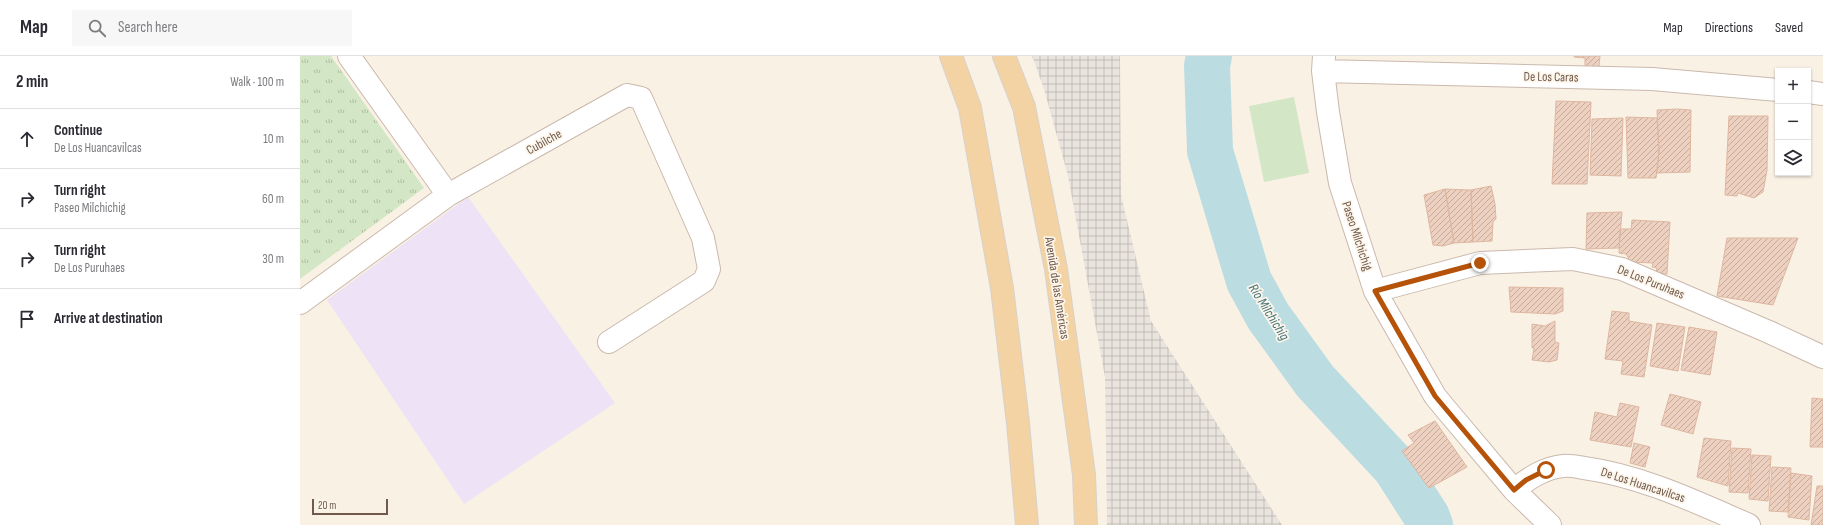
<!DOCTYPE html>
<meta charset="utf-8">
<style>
:root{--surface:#fff;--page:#f7f7f7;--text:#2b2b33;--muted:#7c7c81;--line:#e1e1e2}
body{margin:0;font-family:"Sofia Sans Condensed",sans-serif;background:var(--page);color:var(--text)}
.controls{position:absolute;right:12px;top:12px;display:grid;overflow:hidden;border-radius:0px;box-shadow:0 1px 3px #0004}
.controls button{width:36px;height:36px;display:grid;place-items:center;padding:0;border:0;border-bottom:1px solid var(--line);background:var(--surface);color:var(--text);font:20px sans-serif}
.scale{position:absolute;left:12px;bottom:10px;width:76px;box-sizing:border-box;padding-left:4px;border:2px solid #70594d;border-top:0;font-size:11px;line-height:14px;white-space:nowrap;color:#70594d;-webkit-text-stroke:3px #fdf6eb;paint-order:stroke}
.stop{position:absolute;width:12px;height:12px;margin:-9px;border:3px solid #b45309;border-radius:50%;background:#fff}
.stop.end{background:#b45309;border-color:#fff;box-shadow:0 1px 4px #0008}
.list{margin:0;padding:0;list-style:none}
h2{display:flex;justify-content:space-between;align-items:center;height:52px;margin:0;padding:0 16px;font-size:17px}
h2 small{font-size:13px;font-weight:400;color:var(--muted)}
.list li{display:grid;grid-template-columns:26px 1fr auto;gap:12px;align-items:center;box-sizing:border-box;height:60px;padding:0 16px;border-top:1px solid var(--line)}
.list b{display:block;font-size:15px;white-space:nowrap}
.list p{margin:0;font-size:13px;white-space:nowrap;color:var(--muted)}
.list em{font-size:13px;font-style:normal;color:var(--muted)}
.icon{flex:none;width:22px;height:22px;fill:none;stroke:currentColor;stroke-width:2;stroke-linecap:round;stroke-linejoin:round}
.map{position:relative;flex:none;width:1523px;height:469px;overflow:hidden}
header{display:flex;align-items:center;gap:24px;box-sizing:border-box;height:56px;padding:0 20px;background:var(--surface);border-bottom:1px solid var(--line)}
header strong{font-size:19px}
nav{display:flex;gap:22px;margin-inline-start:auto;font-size:14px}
.search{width:280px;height:36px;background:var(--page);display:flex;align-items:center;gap:10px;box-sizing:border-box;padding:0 14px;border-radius:0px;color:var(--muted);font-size:15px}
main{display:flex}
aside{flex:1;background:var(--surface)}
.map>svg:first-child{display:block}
.industrial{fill:url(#industrial-grid)}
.education{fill:#eee2f6}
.grass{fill:#d3e6c5}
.park{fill:url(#park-tufts)}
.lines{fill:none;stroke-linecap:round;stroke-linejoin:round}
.river{stroke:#bbdde2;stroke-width:46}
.building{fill:url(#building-hatch);stroke:#deb7a1}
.minor-casing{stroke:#cab9ac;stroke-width:24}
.primary-casing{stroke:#d7d1cd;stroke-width:24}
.minor{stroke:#fff;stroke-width:22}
.primary{stroke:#f3d3a3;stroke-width:22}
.route{stroke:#b45309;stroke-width:5}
.labels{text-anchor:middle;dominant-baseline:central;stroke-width:3.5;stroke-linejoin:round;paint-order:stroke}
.street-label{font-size:13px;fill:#70594d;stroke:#fdf6eb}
.water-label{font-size:14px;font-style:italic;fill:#45737b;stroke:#fdf6eb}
</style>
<header>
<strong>Map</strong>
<div class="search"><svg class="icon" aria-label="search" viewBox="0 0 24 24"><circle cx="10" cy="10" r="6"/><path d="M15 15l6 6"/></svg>Search here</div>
<nav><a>Map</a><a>Directions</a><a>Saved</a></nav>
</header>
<main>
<aside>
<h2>2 min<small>Walk · 100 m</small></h2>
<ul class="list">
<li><svg class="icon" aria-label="ahead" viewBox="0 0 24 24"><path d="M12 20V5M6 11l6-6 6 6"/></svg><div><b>Continue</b><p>De Los Huancavilcas</p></div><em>10 m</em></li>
<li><svg class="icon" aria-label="right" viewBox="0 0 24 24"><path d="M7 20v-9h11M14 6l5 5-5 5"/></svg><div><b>Turn right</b><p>Paseo Milchichig</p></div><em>60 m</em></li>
<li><svg class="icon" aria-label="right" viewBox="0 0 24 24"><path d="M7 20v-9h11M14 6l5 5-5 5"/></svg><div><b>Turn right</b><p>De Los Puruhaes</p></div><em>30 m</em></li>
<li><svg class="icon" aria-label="arrive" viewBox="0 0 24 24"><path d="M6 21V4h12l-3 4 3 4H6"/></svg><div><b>Arrive at destination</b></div></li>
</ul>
</aside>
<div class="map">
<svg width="1523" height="469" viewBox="0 0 1523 469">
<defs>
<pattern id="industrial-grid" width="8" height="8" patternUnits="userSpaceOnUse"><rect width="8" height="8" fill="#eae4df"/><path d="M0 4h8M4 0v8" fill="none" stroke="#c2bcb7"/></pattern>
<pattern id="park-tufts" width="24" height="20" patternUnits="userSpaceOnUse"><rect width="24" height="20" fill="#d3e6c5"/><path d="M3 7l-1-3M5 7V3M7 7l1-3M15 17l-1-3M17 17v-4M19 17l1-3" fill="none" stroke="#b0bda2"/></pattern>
<pattern id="building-hatch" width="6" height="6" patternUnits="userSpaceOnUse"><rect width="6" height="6" fill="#edd0bf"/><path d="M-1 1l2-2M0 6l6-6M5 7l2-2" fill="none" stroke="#c4ac9d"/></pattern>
</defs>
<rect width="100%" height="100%" fill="#faf1e5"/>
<path class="industrial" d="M732,0H820L821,139L851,265L982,469H807L805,321L768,120L744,33Z"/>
<path class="education" d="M168,141L315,347L164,448L27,244Z"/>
<path class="grass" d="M994,41L1009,117L964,126L949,50Z"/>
<path class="park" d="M0,0H31L124,132L0,223Z"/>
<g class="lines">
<path class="river" d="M909,0L907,10L910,95L949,225L968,260L1015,325L1095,411L1127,461L1130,469"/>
</g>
<path class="building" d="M1274,0H1300L1299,10L1285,11V2L1274,1Z
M1256,45L1291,46L1287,128H1252Z
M1377,53L1391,54L1390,116L1357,117L1359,95L1357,54Z
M1429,60H1468L1467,114L1463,136L1454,142L1438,137L1437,140L1425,139Z
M1326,61L1357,62L1359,95L1356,122H1328Z
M1323,62L1321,120L1290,119L1292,63Z
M1191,130L1195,148L1196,163L1193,166L1192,185L1173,186L1171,134Z
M1145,133L1154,187L1143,190L1133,189L1124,139Z
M1145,133L1171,134L1173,186L1154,187Z
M1322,156L1319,192L1286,193L1287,157Z
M1332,164L1370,166L1367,218L1356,217L1357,212L1352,211L1353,207L1331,206L1326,198L1319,197L1320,173H1331Z
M1427,182H1498L1473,249L1417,240Z
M1209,231L1263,232V255L1255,258L1211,256Z
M1312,255L1329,257V265L1352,269L1344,321L1321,318L1323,305L1305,303Z
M1255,265V286L1259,287L1257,304L1249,306L1232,304L1234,292H1232V268L1245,270Z
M1357,267L1385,271L1378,315L1350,310Z
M1389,271L1417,276L1410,319L1381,314Z
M1370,338L1401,346L1393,378L1361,369Z
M1512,342L1523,343V391H1510Z
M1320,347L1339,351L1331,391L1290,384L1295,356L1317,361Z
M1135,365L1167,411L1129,432L1102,395L1114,387L1108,379Z
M1404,382L1431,385L1428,430L1397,421Z
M1334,387L1350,391L1345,411L1330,407Z
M1432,392L1451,393L1448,437L1429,436Z
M1452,399L1471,400L1468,445L1449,443Z
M1472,411L1491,412L1488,456L1469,455Z
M1491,417L1512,420L1509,464L1488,461Z
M1517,430H1523V469H1511Z"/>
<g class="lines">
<g class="minor-casing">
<path id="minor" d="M49,0L148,139
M1024,0L1023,15L1028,56L1040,127L1075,235L1135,340L1144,351L1214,434L1250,469
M1023,15L1352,23L1478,34
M1508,36L1523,38
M1075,235L1180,207L1273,203L1322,213L1469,276L1523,301
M0,247L148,139L327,39L341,42L403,182L409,213L404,225L309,286
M1214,434C1229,422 1244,412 1263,410C1270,409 1278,411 1284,412C1342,420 1396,446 1449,469"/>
</g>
<g class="primary-casing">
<path id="primary" d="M651,0L670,52L702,232L718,367L727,469
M704,0L724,51L756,213L784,419L786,469"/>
</g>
<use href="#minor" class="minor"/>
<use href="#primary" class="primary"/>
</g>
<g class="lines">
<path class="route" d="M1180,207L1075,235L1135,340L1214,434L1226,424L1246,414"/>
</g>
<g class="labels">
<g class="street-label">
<text transform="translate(1251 21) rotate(1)">De Los Caras</text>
<text transform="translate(244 86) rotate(-29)">Cubilche</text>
<text transform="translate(1057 180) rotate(72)">Paseo Milchichig</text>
<text transform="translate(1351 226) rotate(22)">De Los Puruhaes</text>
<text transform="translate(757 232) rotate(81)">Avenida de las Américas</text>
<text transform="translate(1343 429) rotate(18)">De Los Huancavilcas</text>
</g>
<g class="water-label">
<text transform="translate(969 256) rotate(58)">Río Milchichig</text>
</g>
</g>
</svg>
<div class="controls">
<button>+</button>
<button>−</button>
<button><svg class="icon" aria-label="layers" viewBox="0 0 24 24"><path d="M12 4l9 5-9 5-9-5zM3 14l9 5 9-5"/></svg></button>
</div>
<div class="scale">20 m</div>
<div class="stop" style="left:1246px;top:414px"></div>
<div class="stop end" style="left:1180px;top:207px"></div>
</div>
</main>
